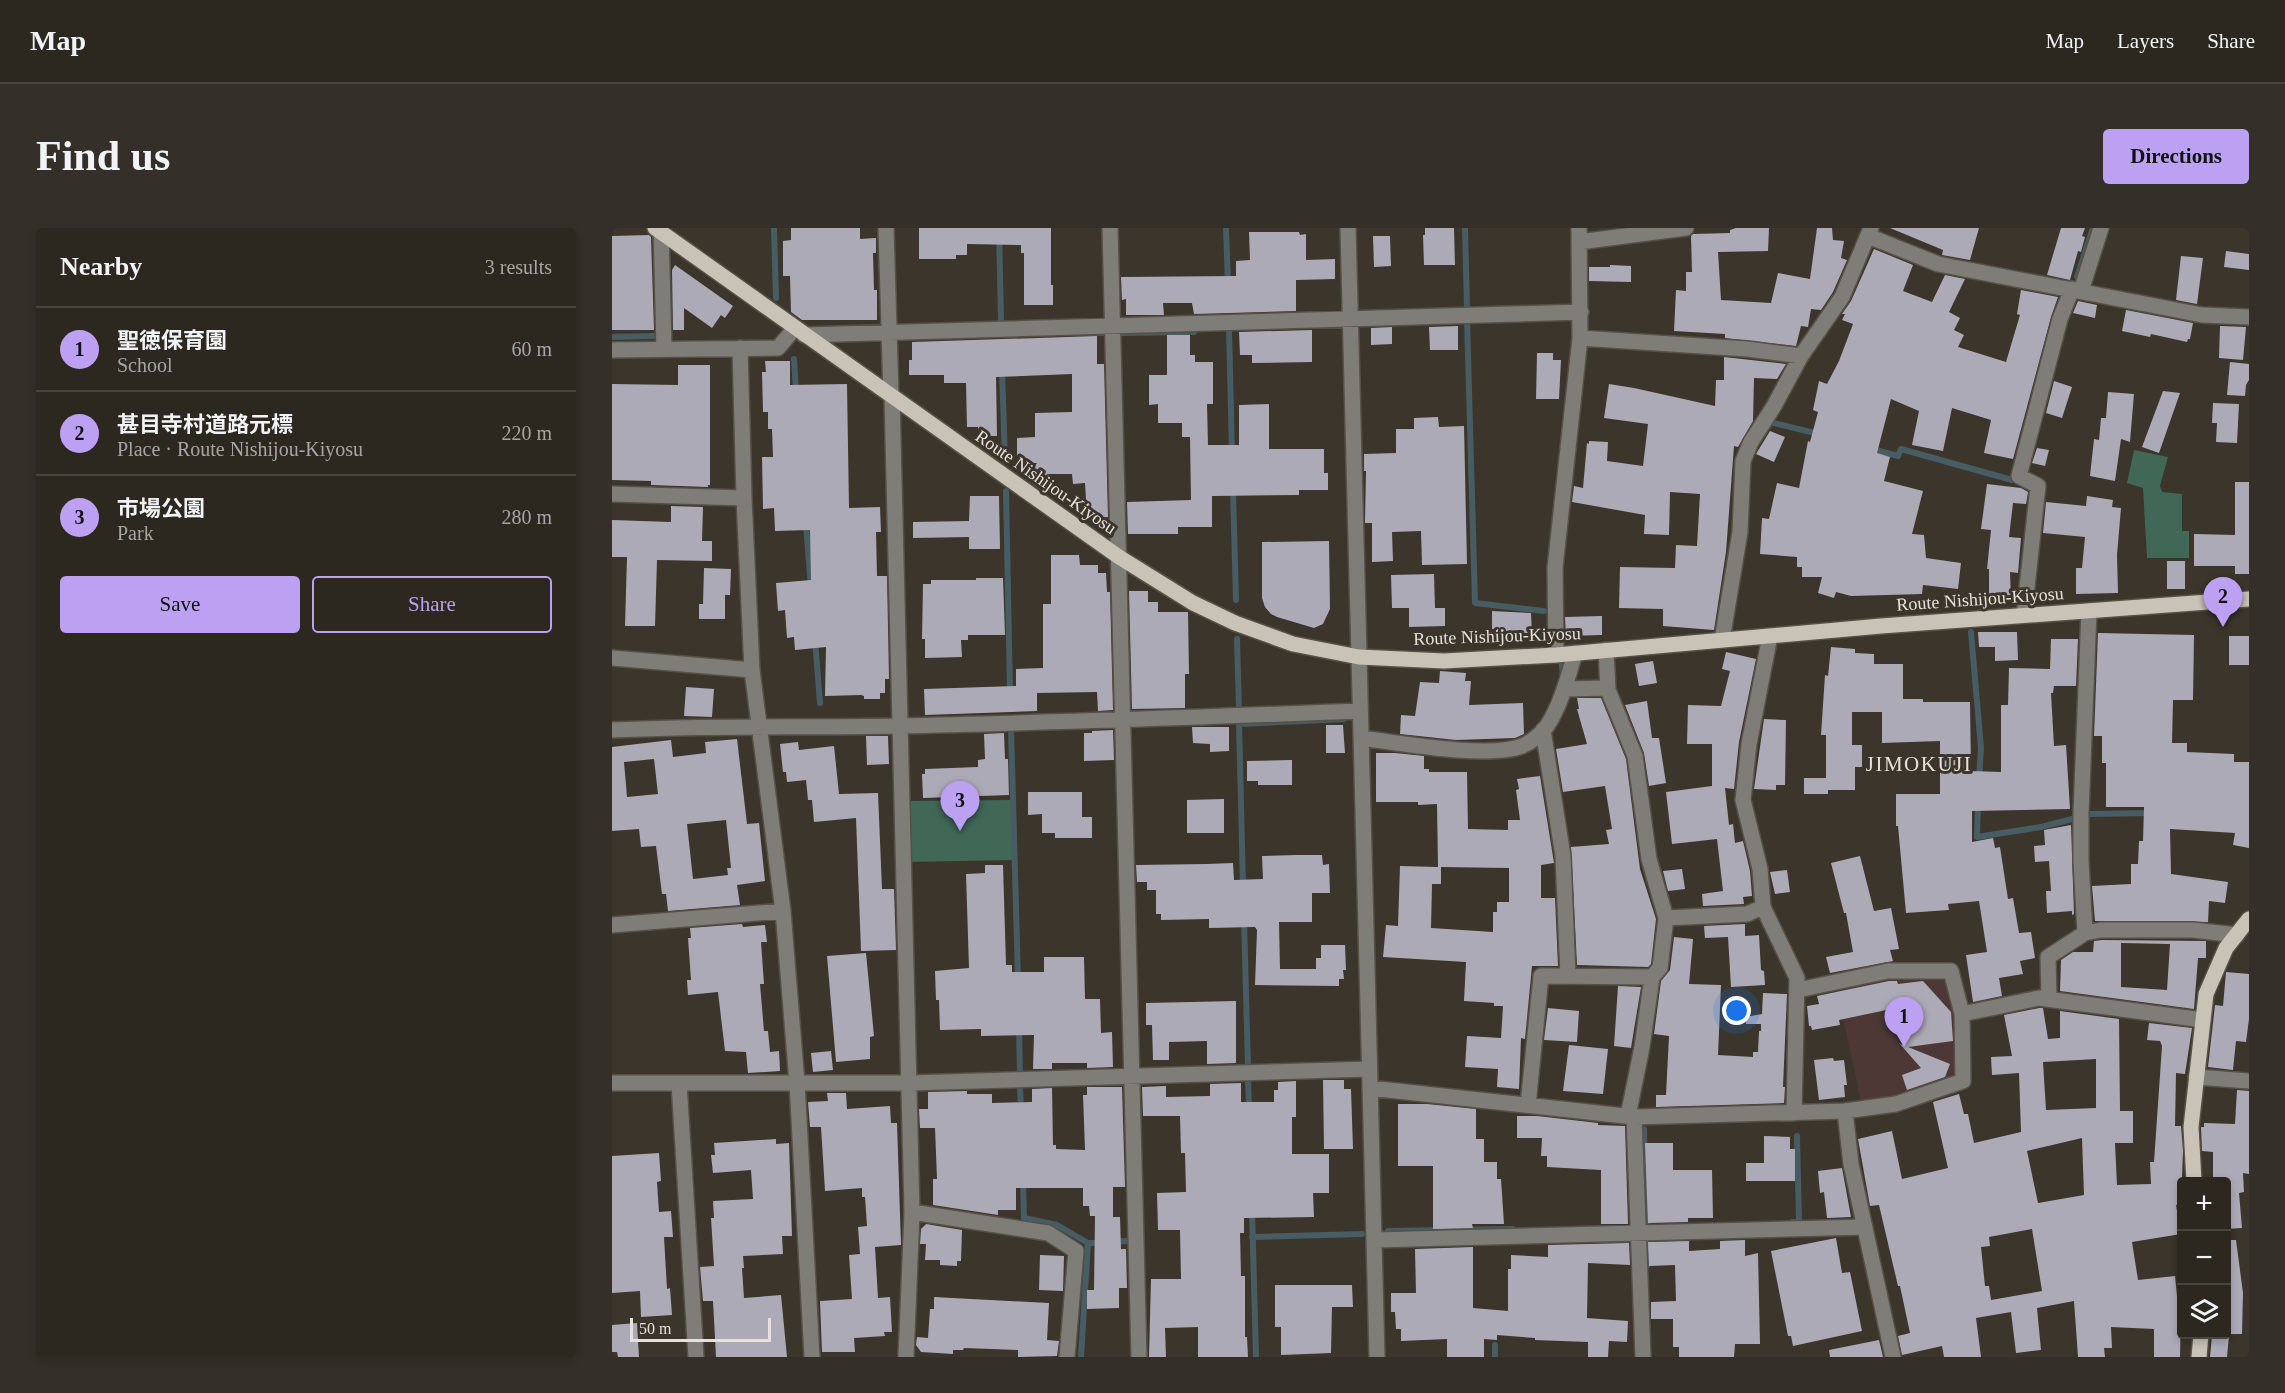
<!DOCTYPE html>
<meta charset="utf-8">
<style>
:root{--surface:#2c2820;--page:#343029;--text:#f1f3f6;--muted:#a6a6a5;--line:#48443e;--accent:#bca0f2}
body{margin:0;font-family:"Times New Roman","Noto Sans JP",serif;background:var(--page);color:var(--text)}
.controls{position:absolute;right:18px;bottom:18px;display:grid;overflow:hidden;border-radius:6px;box-shadow:0 3px 9px #0003}
.controls button{width:54px;height:54px;display:grid;place-items:center;padding:0;border:0;border-bottom:2px solid var(--line);background:var(--surface);color:var(--text);font:30px sans-serif}
.scale{position:absolute;left:18px;bottom:15px;width:141px;box-sizing:border-box;padding-left:6px;border:3px solid #e6e2db;border-top:0;font-size:16px;line-height:21px;white-space:nowrap;color:#e6e2db;-webkit-text-stroke:4px #3b352b;paint-order:stroke}
.you{position:absolute;left:1125px;top:783px;width:21px;height:21px;margin:-15px;border:4px solid #fff;border-radius:50%;background:#1a73e8;box-shadow:0 0 0 9px #1a73e833}
.badge{display:grid;place-items:center;width:39px;height:39px;border-radius:50%;background:var(--accent);color:#111;font-size:20px;font-weight:700}
.pin{position:absolute;translate:-50% -50px;filter:drop-shadow(0 2px 3px #0008)}
.pin::after{content:'';position:absolute;top:32px;width:21px;height:18px;background:inherit;clip-path:polygon(0 0,100% 0,50% 100%)}
.list{margin:0;padding:0;list-style:none}
h2{display:flex;justify-content:space-between;align-items:center;height:78px;margin:0;padding:0 24px;font-size:26px}
h2 small{font-size:20px;font-weight:400;color:var(--muted)}
.list li{display:grid;grid-template-columns:39px 1fr auto;gap:18px;align-items:center;box-sizing:border-box;height:84px;padding:0 24px;border-top:2px solid var(--line)}
.list b{display:block;font-size:22px;white-space:nowrap}
.list p{margin:0;font-size:20px;white-space:nowrap;color:var(--muted)}
.list em{font-size:20px;font-style:normal;color:var(--muted)}
.actions{display:flex;gap:12px;padding:18px 24px}
.actions a{flex:1;padding:14px 0;border:2px solid var(--accent);border-radius:6px;text-align:center;font-size:21px;color:var(--accent)}
.actions .main{background:var(--accent);color:#111}
.icon{flex:none;width:33px;height:33px;fill:none;stroke:currentColor;stroke-width:2;stroke-linecap:round;stroke-linejoin:round}
.map{position:relative;flex:none;width:1637px;height:1129px;overflow:hidden;border-radius:6px}
header{display:flex;align-items:center;gap:36px;box-sizing:border-box;height:84px;padding:0 30px;background:var(--surface);border-bottom:2px solid var(--line)}
header strong{font-size:28px}
nav{display:flex;gap:33px;margin-inline-start:auto;font-size:21px}
.intro{display:flex;align-items:center;justify-content:space-between;box-sizing:border-box;height:144px;padding:0 36px}
h1{margin:0;font-size:42px}
.button{padding:15px 27px;border-radius:6px;background:var(--accent);color:#111;font-size:21px;font-weight:700}
main{display:flex;gap:36px;padding:0 36px}
aside{flex:1;background:var(--surface);border-radius:6px;box-shadow:0 3px 9px #0003}
.map>svg:first-child{display:block}
.education{fill:#4d3836}
.green{fill:#416756}
.lines{fill:none;stroke-linecap:round;stroke-linejoin:round}
.stream{stroke:#485c63;stroke-width:6}
.building{fill:#adaab8;fill-rule:evenodd}
.minor-casing{stroke:#565147;stroke-width:18}
.major-casing{stroke:#565147;stroke-width:18}
.minor{stroke:#7f7d77;stroke-width:15}
.major{stroke:#c8c2b7;stroke-width:15}
.labels{text-anchor:middle;dominant-baseline:central;stroke-width:6;stroke-linejoin:round;paint-order:stroke}
.street-label{font-size:18px;fill:#e6e2db;stroke:#3b352b}
.quarter-label{font-size:21px;letter-spacing:1.5px;fill:#e6e2db;stroke:#3b352b}
</style>
<header>
<strong>Map</strong>
<nav><a>Map</a><a>Layers</a><a>Share</a></nav>
</header>
<div class="intro"><h1>Find us</h1><a class="button">Directions</a></div>
<main>
<aside>
<h2>Nearby<small>3 results</small></h2>
<ul class="list">
<li><span class="badge">1</span><div><b>聖徳保育園</b><p>School</p></div><em>60 m</em></li>
<li><span class="badge">2</span><div><b>甚目寺村道路元標</b><p>Place · Route Nishijou-Kiyosu</p></div><em>220 m</em></li>
<li><span class="badge">3</span><div><b>市場公園</b><p>Park</p></div><em>280 m</em></li>
</ul>
<div class="actions"><a class="main">Save</a><a>Share</a></div>
</aside>
<div class="map">
<svg width="1637" height="1129" viewBox="0 0 1637 1129">
<rect width="100%" height="100%" fill="#3b352b"/>
<path class="education" d="M1277,747H1329L1334,752L1344,791L1345,844L1341,849L1284,869L1249,874L1224,757Z"/>
<path class="green" d="M1522,222L1556,229L1548,258L1550,264L1570,266V303H1577V330H1535L1531,260L1515,255Z
M400,572L401,632L296,634L295,573Z"/>
<g class="lines">
<path class="stream" d="M162,0L164,70
M387,0L389,92
M614,0L616,56
M853,0L855,79
M1465,49L1481,0
M855,91L863,375L932,383
M617,101L620,225
M510,105L582,104
M0,109L42,108
M182,131L184,163
M390,141L393,233
M1162,195L1207,206
M1260,221L1286,228L1289,221L1400,252
M621,262L624,372
M394,263L398,464
M194,296L199,360
M1359,404L1369,520L1367,551
M625,411L627,481
M203,412L208,475
M950,436L951,451
M627,494L631,658
M627,496L732,491
M399,501L406,751
M1366,577L1365,609L1429,599L1464,590
M1476,586L1539,585
M632,692L636,838
M407,800L408,845
M636,850L637,879
M408,860L409,882
M1032,901L1034,998H1037
M411,952L412,990L445,997L476,1015
M640,983L644,1129
M1180,994H1187L1185,908
M776,1003L901,1001
M640,1009L750,1006
M1034,1012L1035,1038
M501,1014L515,1013
M883,1117V1129
M469,1129L476,1015H491"/>
</g>
<path class="building" d="M179,0H248V11L264,10V25H261L262,62H265V92H190L179,84L178,48H171V13L179,12Z
M307,0H439V57H441V77H412V25H409V17L355,16V27H344V31H307Z
M813,0H842L843,37H812L811,7H813Z
M1124,0H1157L1156,23L1106,24L1109,72L1159,75L1166,45L1198,51L1205,0H1220L1221,12L1232,13L1229,30L1235,32L1221,64L1209,82L1199,81L1196,99L1189,98L1184,118L1113,110V106L1062,103L1064,62L1074,63V44H1080L1079,8L1081,6L1118,5V2Z
M1278,0H1367L1358,32L1330,27L1331,22Z
M1449,0H1473L1470,8L1473,9L1469,24L1466,23L1458,52L1435,47Z
M637,4H687L688,7L694,6V32L723,31V51L684,52V83L582,86L580,75H551L552,87H514V71L510,72L509,49L624,48V33L638,32Z
M37,7L39,9L42,102H0V8Z
M761,8H778L779,38L762,39Z
M1262,21L1301,37L1291,63L1320,74L1333,47L1353,51L1337,84L1348,90L1342,102L1352,107L1346,119L1394,134L1408,87L1405,86L1409,62L1446,69L1439,89L1401,231L1372,225L1379,192L1340,180L1331,223L1300,217L1307,183L1279,171L1265,225L1278,229L1272,253L1311,263L1300,306L1312,307L1314,330L1349,335L1346,361L1311,357L1310,366L1239,368L1224,364L1222,370L1206,365L1210,349H1190V339H1185V329L1148,326L1150,290L1157,291L1165,255L1187,260L1196,213L1198,214L1206,184L1201,182L1207,153L1215,156L1227,133L1241,96L1230,92L1233,86H1230L1239,73Z
M1614,23L1637,26V42L1612,39Z
M1569,28L1591,30L1585,76L1564,72Z
M63,37L121,78L113,90L109,87L100,100L72,80V102H61L60,42Z
M998,37L1019,38V54L977,53V39H998Z
M1466,73L1485,77L1483,90L1461,85Z
M1514,82L1581,95L1578,111H1576L1575,114L1539,106L1538,109L1510,103Z
M846,98V122H818L817,99Z
M1608,98L1634,99L1631,132L1607,130Z
M780,99V116L759,117V100Z
M700,102V134L640,135V127H628L627,104Z
M555,107H578V127H583V134H601V176H595L596,217H627V177L657,176V221H712V245H716V262H687V267L600,268V299H566V306H516L515,274L579,272L578,209H570V195H546V176L537,177V147H555Z
M485,108V136H492L496,289L475,290L473,255L461,256L460,246H438L428,261L414,251L425,235H405V210L423,209V185L460,184V146L384,149L385,208H366V199H355L354,155H332V147H297V132H300V114Z
M925,125H941V132H949L947,171H924Z
M1112,129L1174,136L1165,151L1142,150L1141,193L1126,219L1122,218L1114,324L1102,402L1051,398V381L1007,380L1008,339L1063,340L1064,317L1085,318L1088,266L1058,264L1057,307L1032,306L1033,287L960,274L962,258L971,260L975,215L977,216V213L996,214L995,233L1031,238L1036,196L992,190L997,156L1022,160L1103,178L1104,152H1112Z
M153,133H178V157L235,156L237,280L268,279L269,304H264L265,348H275L277,451H273V465H268V471H252V468L249,467L213,468L214,419L183,422L182,409L175,410L173,382L166,383L164,355L199,352L198,302L163,303L162,280L151,281L150,229H161L160,201H156V184H151L150,144H154Z
M1618,134L1637,136V152L1634,157L1633,168L1615,167Z
M66,137H98V257H96V259L39,257V253L0,252V156L66,157Z
M1442,153L1460,159L1450,190L1434,185Z
M1551,163L1568,165L1547,225L1530,219Z
M1496,164L1522,166L1518,214L1509,211L1503,253L1478,248L1482,211L1487,212L1489,190H1494Z
M1601,175L1627,176L1625,215L1604,214L1605,195H1600Z
M826,189L827,199L852,198L855,336L810,337L809,303L780,304L781,333L760,334V295H753L754,243H752V226L784,225V201H802V190Z
M1158,203L1173,209L1162,234L1144,226Z
M1425,220L1437,222L1433,238L1420,235Z
M1623,254H1637V346H1623V338H1582V306L1623,307Z
M1375,256L1409,260L1416,264L1414,276L1401,275L1397,309L1409,310L1406,345L1398,344L1399,371L1377,372V341H1375L1379,302L1369,301Z
M358,268H387L388,321H357V309L301,310V294L357,293Z
M1475,268L1501,272L1500,279L1509,280L1505,327L1506,365L1464,366V340H1470L1473,309L1431,305L1434,274L1474,278Z
M59,278L91,279L90,313H100V333L45,332L43,398H13L15,329H0V292L59,294Z
M717,313L718,381L711,396L702,400L665,389L659,386L653,379L650,370V314Z
M439,327H467L468,337H486V345H494L495,364H498L501,482L486,483L485,464L425,465V483L313,487L312,461L404,458V441L431,440V376H439Z
M1555,333H1573V361H1555Z
M92,340L119,341L118,367H113V391H87V376H91Z
M822,346L823,380H833V398L797,399V380H780L779,347Z
M364,350H391L393,407H356V412H349L350,429L313,430V411H310L311,356H319V352H364Z
M517,363H536V374H546V384H576L577,446H573V480L520,481Z
M880,383L919,385L920,409L885,410V401H880Z
M990,388V407L954,408L953,389Z
M1366,404H1405L1406,432L1383,433V419H1367Z
M1486,405L1582,407L1581,472H1561L1560,515H1575V524L1622,526V534H1637V620L1621,617L1623,605L1558,601L1559,646L1616,654L1613,675L1597,673L1596,694L1483,693L1480,658L1519,656V636H1526L1527,613H1531L1532,579H1494V535H1490V508H1482Z
M1617,408H1637V437H1617Z
M1439,411H1466L1464,458H1442L1441,465H1439L1442,518L1454,517L1458,581L1360,583V614L1381,610L1383,620L1388,619L1396,671L1401,670L1407,705L1419,704L1423,730L1408,733L1411,746L1387,750L1390,768L1361,774L1354,727L1375,724L1367,673L1336,676L1337,682L1294,685L1286,598H1284V566H1328V513L1270,515V484H1240V517H1250V539H1243V562H1216V566H1192V550H1214V507H1209L1213,447L1216,448L1219,419L1243,421V425L1262,426V436H1291V471H1311V474H1358L1359,543L1389,544V477H1396L1397,440L1438,441Z
M1114,424L1144,431L1127,514L1122,561L1113,560L1117,597L1121,596L1123,615L1131,613L1138,643L1140,668L1131,669L1132,676L1091,678L1090,666L1111,663L1105,611L1060,616L1054,564L1100,558V516H1075L1076,477L1109,478L1118,443L1110,441Z
M1041,433L1045,455L1027,458L1023,436Z
M828,443L854,445L853,453H859L857,477L911,475L912,506L903,510L844,512L788,506L789,487L803,488L808,454L827,455Z
M74,459L102,461L100,489L72,488Z
M965,470H989L1014,531L1028,641L1044,691L1039,736L1036,739L965,737L959,619L997,616L994,602L1000,601L993,558L951,564L944,521L975,516L965,481H967Z
M1035,473L1040,510H1047L1054,555L1037,558L1032,525L1013,477Z
M1152,491L1174,492L1173,557H1164V562L1142,561Z
M714,497H731L733,525H714Z
M580,499H617V523L598,524V516L581,515Z
M501,502L502,532L472,533V505H480V503Z
M392,505L393,531H396L397,567L311,570L310,546H313V541L366,539V532L373,531L372,506Z
M254,508H276L277,536L255,537Z
M125,511L135,596L147,595L153,653L125,657L128,677L56,683L54,666H50L44,618L29,619L27,601L0,603V519L59,512L61,529L94,525L93,514ZM42,531L46,566L15,569L12,534ZM114,592L119,640H115L116,647L81,651L75,596Z
M186,514L187,522L222,518L227,566L266,565L270,661H282L284,722L249,723L244,590L202,594L200,572H196L194,552L175,554L174,544H171L168,516Z
M764,525H783L812,528V541H817V544H855L856,601L896,602V592H908L904,562L907,561L905,551L928,548L942,635L929,637V670H943L946,738H920L913,811L909,810L907,861L885,859L886,841L853,839L855,808L889,810L891,778H882V775L852,773L854,734L771,729L774,697L786,698L788,638L826,639L825,576L806,577V574H764ZM829,639L897,640V674H885V684H881V704L819,700L820,656H829Z
M680,532V557H646V553H635V533Z
M416,564H470V589H480V610H443V605H430V586L416,587Z
M612,571V605H575V572Z
M1459,597L1462,686L1460,687V683L1435,685L1434,663H1439L1437,633L1423,634L1422,618L1433,617L1432,602Z
M685,627H710L711,637L717,636L718,665H700V694H667L668,741H704V730H709V717H733L734,742H731L732,751H727V758L643,757L645,702L643,699L597,700V691L549,692V686H544V662H535V654H525L524,637L595,636L621,635L622,652L651,651L650,628Z
M1248,628L1262,683L1279,680L1287,721L1278,722L1281,733L1218,745L1214,729L1241,724L1234,685H1232L1219,635Z
M373,637H391L394,737H400V744H432V729H472L473,771H488L489,805L500,804L501,839L475,840V835H440V841H421L422,807L369,808V801L328,802L327,772H324L323,743L357,740L354,646L373,645Z
M1070,641L1073,661L1056,663L1051,643Z
M1175,642L1178,664L1163,666L1158,644Z
M130,696L131,699L153,697L155,714H149L152,756H148L152,803H156L158,824L167,823L168,843L136,845L134,824L113,823L106,764L76,767L75,752H79L76,710H79L78,700Z
M1133,696V708L1147,707L1149,742L1152,743L1153,757L1119,759L1116,709L1093,710L1092,698Z
M1062,709L1081,711L1077,756L1109,757L1106,827L1141,829V824H1146L1147,803H1149V796H1134L1133,789L1150,786L1151,765L1175,766L1171,859H1173L1172,875L1044,879V867H1054L1057,808L1042,806L1049,753L1058,742Z
M1490,712L1594,713V730H1586L1582,781L1448,763L1449,732L1461,724H1481L1482,713ZM1509,715L1558,716L1555,762L1509,759Z
M254,725L262,808L258,809V831L224,834L215,728Z
M1614,744L1637,746V791L1634,814L1624,813L1621,842L1596,839L1603,777L1611,778Z
M1277,753H1285L1286,756L1311,753L1339,784L1341,813L1296,819L1338,836L1333,849L1295,862L1290,847L1309,840L1287,815L1290,817L1296,800L1292,796L1298,777L1227,792L1228,797L1200,802L1199,798H1197L1195,778L1207,776L1205,768Z
M1006,758L1029,759L1019,820L1002,818Z
M624,773V835L595,836V813L557,814V832H541L540,797H534V775Z
M936,780L967,783L965,814L932,812Z
M1427,780H1431L1436,811L1448,810V783L1507,791L1508,883H1521V915H1503L1505,957L1539,956L1538,934H1542L1550,818L1548,813L1535,812L1537,795L1580,800L1573,846L1564,845L1563,898H1569L1571,923L1569,977H1564L1569,1006L1520,1014L1526,1052L1563,1048L1566,1078L1569,1077L1568,1129H1542V1101L1499,1099L1500,1120H1492L1493,1129H1466L1462,1073L1425,1080L1429,1122L1404,1125L1399,1084L1364,1090L1369,1129H1332L1330,1118L1290,1127L1286,1108L1298,1105L1288,1058H1286L1267,977L1258,978L1246,911L1280,903L1290,951L1336,940L1321,874L1347,866L1352,886H1356L1362,915L1409,904L1407,845L1380,847L1379,829L1400,828L1392,787ZM1484,831V880L1434,882L1431,834ZM1470,910L1472,967L1426,975L1415,923ZM1420,1001L1430,1063L1379,1072L1377,1058H1373L1369,1019L1378,1018L1377,1009Z
M957,817L996,821L991,866L951,863Z
M219,823L221,842L201,844L199,825Z
M1221,830L1222,833L1232,832L1235,857H1232L1233,869L1207,872L1202,832Z
M711,852H732V861H739L741,921H712Z
M684,853V889H680V926H717V965H701L702,989L632,990V1005H628L629,1048H633V1109H635L636,1129H586V1099L553,1100L554,1129H537L539,1051H569L568,1002H546L545,965L574,964L573,925H569L568,888H531L530,859L554,858V869L598,868V856L629,855V874H662V862H666V854Z
M475,859H510L513,959H501V989H508L509,1021H514L515,1060H507V1080L475,1081V1062H482L483,988H478L477,978H471V960H404V982H386V987L321,977V951H325L323,900H308L307,881H316V864L355,863V866H380V875L420,874V861L440,860L441,917H444V921L473,922L471,867H475Z
M1625,862L1637,863V946L1631,945L1632,964L1627,965L1630,1000L1614,1001V954H1601V924L1590,923L1589,899H1592V895L1623,896Z
M215,865H234L235,881L278,878L279,895H285L289,1017L263,1019L266,1070L278,1069L280,1104H272L273,1108L242,1110L243,1124H210L208,1073L240,1071L237,1027L248,1026L246,999L255,998L253,969H250V960L213,963L209,899H198L196,874L216,873Z
M786,876H815L864,881V911H872V934H885V951H889L892,996H860L861,1000L821,1001V938H786Z
M905,888H925L986,895V897L1013,898L1016,996H989V942L935,939V928H929L930,910H905Z
M1152,908L1178,909V921H1183V953H1134V935H1152Z
M164,911V916L177,915L180,1008H170L171,1026L131,1028L132,1040H130L132,1070L169,1067L175,1129H104L101,1073H91L88,1039L102,1038L99,990H102L101,973L141,971L139,942L101,945L99,927H103L102,915Z
M1033,915H1061V942H1100L1101,990H1076V994L1036,995Z
M47,925L49,953L45,954L47,984L59,983L61,1009H52L55,1061L58,1060L60,1087L29,1089L28,1063L0,1065V928Z
M1230,940L1239,989L1215,990L1212,964L1208,965L1206,943Z
M314,996L350,1002L349,1033H345V1038L328,1037V1032H313L314,1016H308L309,1001Z
M1224,1010L1230,1045L1238,1044L1250,1103L1181,1118L1179,1108H1176L1159,1023Z
M1133,1012V1028L1146,1025L1148,1116H1123L1122,1129H1067V1119H1061V1091H1039V1074L1064,1073L1063,1037L1037,1038L1036,1014L1077,1013V1023L1108,1021V1013Z
M1614,1012H1624L1631,1065L1630,1106H1614Z
M1017,1015L1018,1037L976,1035L975,1090L1016,1093L1015,1114L997,1113L996,1129H976V1114L923,1112V1110L885,1107V1112L872,1111V1129H835V1111L789,1113V1101H784L783,1084H779V1065H804L803,1021L861,1019V1080L896,1083V1041H899V1027L936,1029V1017Z
M428,1027L452,1028L451,1063L427,1062Z
M663,1057H740L741,1079H720L719,1125L669,1127V1099H663Z
M322,1069L437,1075L435,1112L447,1113L445,1128L406,1129V1122L352,1120L351,1122H341V1126L309,1124L304,1117L305,1109L316,1110L318,1081H322Z
M25,1095L27,1129H6L5,1124H0V1097Z
M1600,1107L1617,1108L1615,1129H1598Z
M1267,1112L1271,1129H1218L1217,1122Z"/>
<g class="lines">
<g class="minor-casing">
<path id="minor" d="M49,0L52,121
M274,0L279,168
M498,0L527,1129
M736,0L765,1129
M1256,8L1326,36L1590,87L1637,89
M967,14L1074,0
M1469,63L1489,0
M192,107L969,84
M968,110L1135,121L1189,128
M128,120L132,270L140,442L171,683L185,855L200,1129
M0,122L166,120L183,100
M280,169L300,984L294,1129
M0,266L132,270
M1412,387L1426,258L1407,248L1448,91L1460,61
M1158,408L1137,516L1131,572L1148,641L1151,679L1185,750L1182,885
M1110,412L1128,304L1131,233L1139,214L1162,178L1189,128L1230,69L1259,0
M994,422L996,462L1023,528L1037,631L1054,690L1048,740L1040,749L1030,819L1016,888
M944,427L943,340L968,110L967,0
M0,430L140,442
M952,461L995,460
M0,502C95,497 191,500 286,498C440,495 594,489 748,483
M931,502L951,628L956,748
M749,510C788,515 876,531 910,518C919,514 929,506 935,498C949,477 956,449 963,425
M1054,690L1135,686L1151,679
M0,697L171,683
M1473,705L1489,702H1581L1625,707
M1186,762L1276,743H1339L1350,786
M1437,771L1436,729L1473,705L1469,633V585L1477,383
M1584,849L1637,853
M0,855H297L757,841
M67,855L84,1129
M758,860L1022,889L1233,883L1284,876L1351,853L1350,786L1427,770L1591,792
M916,877L929,748L1040,749
M1233,883L1239,936L1281,1129
M1022,889L1031,1129
M300,984L436,1005L464,1023L455,1129
M762,1012L1253,999"/>
</g>
<g class="major-casing">
<path id="major" d="M43,0L507,329L581,375L623,395L681,416L747,429L832,433L944,427L1269,398L1637,371
M1582,954L1579,899L1594,766L1614,720L1637,691
M1587,1129L1589,1106"/>
</g>
<use href="#minor" class="minor"/>
<use href="#major" class="major"/>
</g>
<g class="labels">
<g class="street-label">
<text transform="translate(434 254) rotate(35)">Route Nishijou-Kiyosu</text>
<text transform="translate(1368 371) rotate(-4)">Route Nishijou-Kiyosu</text>
<text transform="translate(885 408) rotate(-2)">Route Nishijou-Kiyosu</text>
</g>
<g class="quarter-label">
<text x="1307" y="536">JIMOKUJI</text>
</g>
</g>
</svg>
<div class="controls">
<button>+</button>
<button>−</button>
<button><svg class="icon" aria-label="layers" viewBox="0 0 24 24"><path d="M12 4l9 5-9 5-9-5zM3 14l9 5 9-5"/></svg></button>
</div>
<div class="scale">50 m</div>
<div class="you"></div>
<div class="pin badge" style="left:1292px;top:819px">1</div>
<div class="pin badge" style="left:1611px;top:399px">2</div>
<div class="pin badge" style="left:348px;top:603px">3</div>
</div>
</main>
